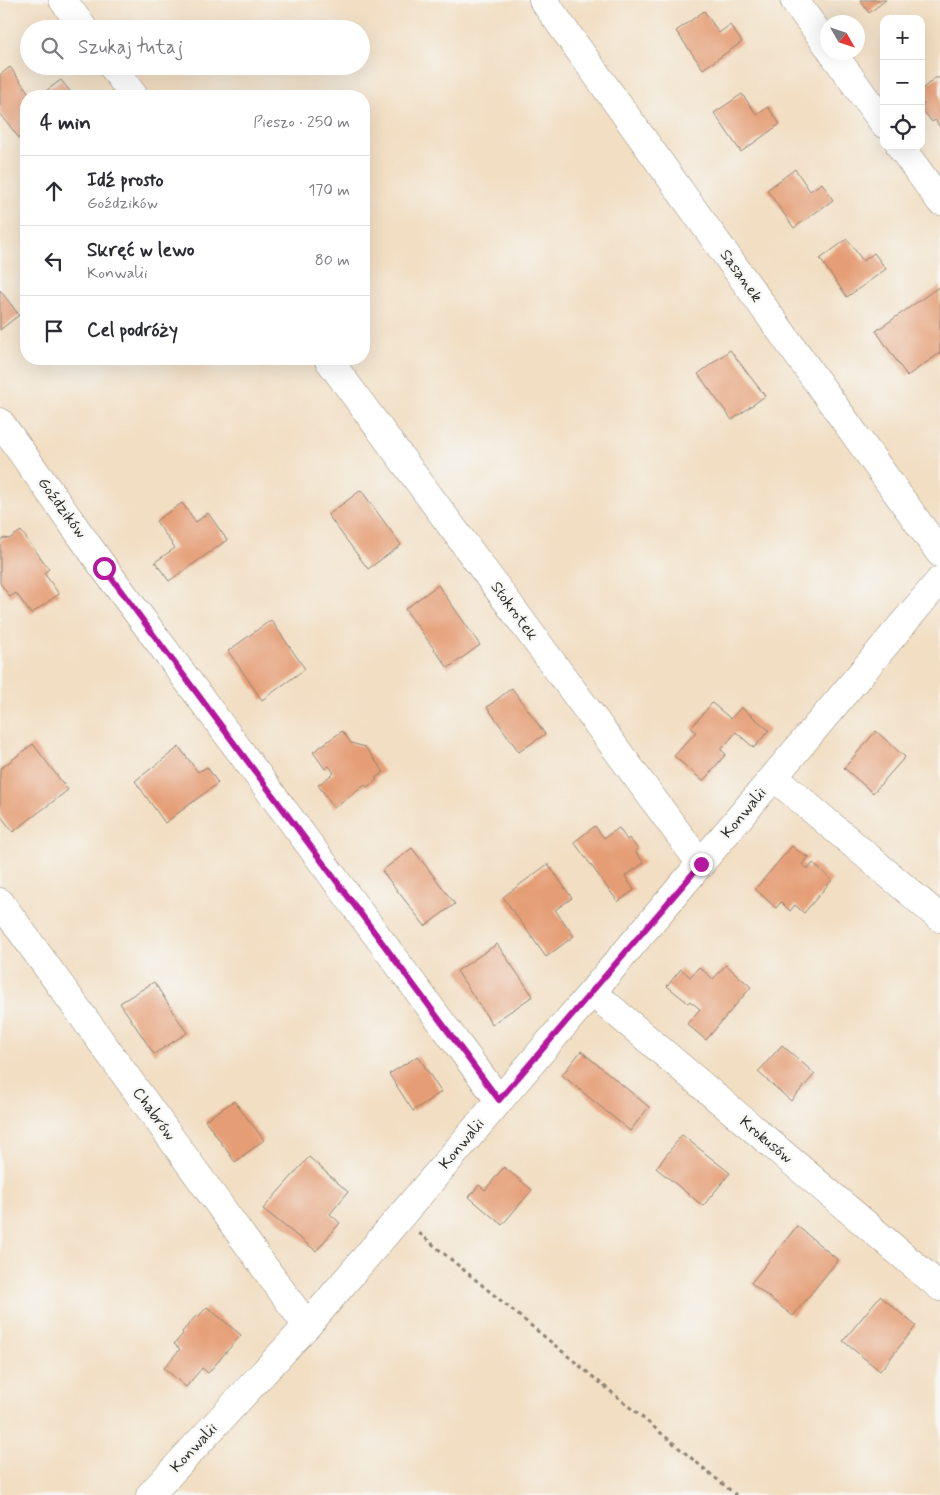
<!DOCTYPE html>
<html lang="pl">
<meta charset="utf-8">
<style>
:root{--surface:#fff;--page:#f2f2f3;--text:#2b2b33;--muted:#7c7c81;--line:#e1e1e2}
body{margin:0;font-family:Mynerve,sans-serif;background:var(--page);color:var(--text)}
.controls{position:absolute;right:15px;top:15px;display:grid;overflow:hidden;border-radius:10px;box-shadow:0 5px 20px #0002}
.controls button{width:45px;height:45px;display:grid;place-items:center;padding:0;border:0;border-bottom:1px solid var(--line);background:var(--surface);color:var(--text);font:25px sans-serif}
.compass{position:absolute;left:820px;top:15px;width:45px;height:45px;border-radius:50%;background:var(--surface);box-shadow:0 5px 20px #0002;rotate:129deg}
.stop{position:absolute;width:15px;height:15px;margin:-11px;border:4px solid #b5179e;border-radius:50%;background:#fff}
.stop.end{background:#b5179e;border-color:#fff;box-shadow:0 1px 5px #0008}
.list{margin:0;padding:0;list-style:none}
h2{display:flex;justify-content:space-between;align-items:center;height:65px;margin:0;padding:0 20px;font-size:21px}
h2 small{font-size:16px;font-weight:400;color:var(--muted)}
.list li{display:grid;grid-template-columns:32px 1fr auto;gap:15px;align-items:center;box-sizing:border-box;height:70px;padding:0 20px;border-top:1px solid var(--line)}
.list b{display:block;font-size:19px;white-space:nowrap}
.list p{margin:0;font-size:16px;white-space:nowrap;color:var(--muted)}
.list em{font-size:16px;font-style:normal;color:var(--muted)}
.icon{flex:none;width:28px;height:28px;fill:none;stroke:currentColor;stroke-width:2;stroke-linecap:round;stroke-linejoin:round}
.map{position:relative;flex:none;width:940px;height:1495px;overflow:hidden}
.search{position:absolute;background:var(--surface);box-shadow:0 5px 20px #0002;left:20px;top:20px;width:350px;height:55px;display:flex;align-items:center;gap:12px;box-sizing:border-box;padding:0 18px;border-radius:28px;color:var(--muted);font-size:19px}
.panel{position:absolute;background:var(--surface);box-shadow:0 5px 20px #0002;left:20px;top:90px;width:350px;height:275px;border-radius:20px}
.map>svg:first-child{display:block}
.building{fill:#e59d74}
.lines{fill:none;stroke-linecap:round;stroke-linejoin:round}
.street-casing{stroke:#8e8476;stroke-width:29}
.path{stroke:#8e8476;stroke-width:3;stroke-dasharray:4 4;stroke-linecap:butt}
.street{stroke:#fff;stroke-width:28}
.route{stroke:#b5179e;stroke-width:6}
.labels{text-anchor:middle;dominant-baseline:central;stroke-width:4.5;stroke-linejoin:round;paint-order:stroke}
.street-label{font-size:16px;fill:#2b2b2b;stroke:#f6f6f2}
</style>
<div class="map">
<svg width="940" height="1495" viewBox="0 0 940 1495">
<rect width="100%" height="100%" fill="#f6f6f2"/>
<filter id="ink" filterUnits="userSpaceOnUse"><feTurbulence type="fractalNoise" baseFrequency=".02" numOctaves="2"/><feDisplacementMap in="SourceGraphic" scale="10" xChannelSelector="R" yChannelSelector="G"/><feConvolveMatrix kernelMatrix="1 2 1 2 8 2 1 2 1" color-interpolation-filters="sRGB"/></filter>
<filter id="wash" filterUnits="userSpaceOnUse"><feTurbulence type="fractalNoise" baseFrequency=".0096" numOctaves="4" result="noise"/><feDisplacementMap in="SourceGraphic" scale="20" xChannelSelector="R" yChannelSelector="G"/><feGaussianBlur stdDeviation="1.12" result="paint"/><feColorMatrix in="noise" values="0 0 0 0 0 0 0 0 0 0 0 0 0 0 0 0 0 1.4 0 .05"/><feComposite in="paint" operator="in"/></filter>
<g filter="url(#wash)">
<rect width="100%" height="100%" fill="#f2dec2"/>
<g id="blocks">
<path class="building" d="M860,0H886L869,13Z
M704,11L719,33L730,25L742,42L703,69L676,31Z
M10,67L31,96H26V145L25,146L0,113V75Z
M940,77V127L935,120L932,122L921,108L924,104L921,101V90L935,78H938Z
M61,80L74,96H39Z
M742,94L757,115L768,107L780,124L741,152L714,113Z
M795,169L810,191L822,183L833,200L794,228L767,190Z
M847,239L863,261L874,253L886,269L847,297L820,259Z
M940,286V353L907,376L876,331Z
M0,290L19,315L0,330Z
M730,350L765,396L732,420L698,374Z
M361,490L401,545L368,569L328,515Z
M182,503L196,522L208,513L227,540L169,581L155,562L175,548L156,521Z
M21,531L49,569L44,573L59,594L31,614L16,593L10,597L0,583V540L5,538L9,539Z
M438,585L480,645L448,668L405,609Z
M271,620L305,669L262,700L228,651Z
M512,688L545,734L519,752L487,707Z
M712,703L731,719L741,707L769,730L754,748L736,732L721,750L726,754L703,781L674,756L696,732L691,728Z
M342,731L351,743L365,747L384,772L375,778L377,780L367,787L365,785L334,808L318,785L334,773L329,766L325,769L313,752Z
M876,731L905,757L873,793L844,768Z
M33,744L68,790L13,832L0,815V769Z
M179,747L198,772L207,767L218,783L165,823L135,781Z
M595,826L604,838L619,828L627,840L629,838L638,849L635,851L644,863L625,876L634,890L618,902L574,842Z
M792,846L806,857L807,855L809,857L802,864L808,869L813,863L832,880L804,913L795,905L790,911L781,902L776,908L755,889Z
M412,848L455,904L425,926L382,871Z
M548,864L572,898L555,910L574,936L546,957L503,897Z
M497,944L533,996L492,1024L457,971Z
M726,965L751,987L706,1040L687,1024L700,1009L690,1001L688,1003L667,986L681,969L690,977L699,967L713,979Z
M154,982L187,1033L154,1054L120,1003Z
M782,1045L815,1074L791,1101L758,1072Z
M581,1051L649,1107L630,1131L562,1075Z
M418,1056L441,1092L413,1111L389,1074Z
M234,1101L264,1140L235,1162L205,1120Z
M682,1135L730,1173L703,1206L656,1168Z
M309,1157L348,1192L330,1214L340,1223L316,1251L263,1209Z
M504,1167L532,1190L502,1225L469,1197L479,1185L485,1190Z
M797,1226L838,1260L793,1316L751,1283Z
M880,1296L916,1326L880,1371L843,1341Z
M207,1307L241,1335L208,1373L202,1368L186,1387L164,1368L180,1349L174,1344L183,1334L182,1332L196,1316L198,1317Z"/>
</g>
</g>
<g filter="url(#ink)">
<use href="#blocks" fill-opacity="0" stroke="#8e8476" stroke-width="1"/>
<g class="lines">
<g class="street-casing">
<path id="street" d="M63,0L84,29
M543,0L940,553
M794,0L828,46
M832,52L884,124
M112,66L134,96
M900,146L940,201
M328,359L701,864
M0,422L104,568L499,1100
M774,777L940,918
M0,902L307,1326
M592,992L940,1287
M150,1495L307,1326L592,992L940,580"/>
</g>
<path class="path" d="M419,1233L736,1495"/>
<use href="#street" class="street"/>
</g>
</g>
<g class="lines" filter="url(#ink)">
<path class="route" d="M104,568L499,1100L701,864"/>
</g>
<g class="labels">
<g class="street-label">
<text transform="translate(741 276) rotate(54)">Sasanek</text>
<text transform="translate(62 508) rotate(54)">Goździków</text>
<text transform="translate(514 611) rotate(54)">Stokrotek</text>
<text transform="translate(744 813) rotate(-50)">Konwalii</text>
<text transform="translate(154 1114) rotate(54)">Chabrów</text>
<text transform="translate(766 1140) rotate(40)">Krokusów</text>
<text transform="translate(462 1144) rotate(-50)">Konwalii</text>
<text transform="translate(194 1448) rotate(-47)">Konwalii</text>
</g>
</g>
</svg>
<div class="controls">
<button>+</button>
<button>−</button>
<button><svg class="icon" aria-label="locate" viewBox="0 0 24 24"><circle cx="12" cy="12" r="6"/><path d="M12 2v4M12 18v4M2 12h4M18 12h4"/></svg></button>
</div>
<svg class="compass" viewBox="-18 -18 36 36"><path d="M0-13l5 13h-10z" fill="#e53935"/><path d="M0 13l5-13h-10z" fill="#7c7c81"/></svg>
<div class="stop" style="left:104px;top:568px"></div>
<div class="stop end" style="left:701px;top:864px"></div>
<div class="search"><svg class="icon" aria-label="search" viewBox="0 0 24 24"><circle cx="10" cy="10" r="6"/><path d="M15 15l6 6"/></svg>Szukaj tutaj</div>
<section class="panel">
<h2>4 min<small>Pieszo · 250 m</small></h2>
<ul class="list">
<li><svg class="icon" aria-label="ahead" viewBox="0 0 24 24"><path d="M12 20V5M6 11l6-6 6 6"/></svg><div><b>Idź prosto</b><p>Goździków</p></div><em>170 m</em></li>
<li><svg class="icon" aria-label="left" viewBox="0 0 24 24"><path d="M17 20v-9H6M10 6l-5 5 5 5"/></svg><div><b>Skręć w lewo</b><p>Konwalii</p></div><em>80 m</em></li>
<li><svg class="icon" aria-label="arrive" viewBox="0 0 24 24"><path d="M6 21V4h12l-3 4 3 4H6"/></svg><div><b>Cel podróży</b></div></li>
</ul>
</section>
</div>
